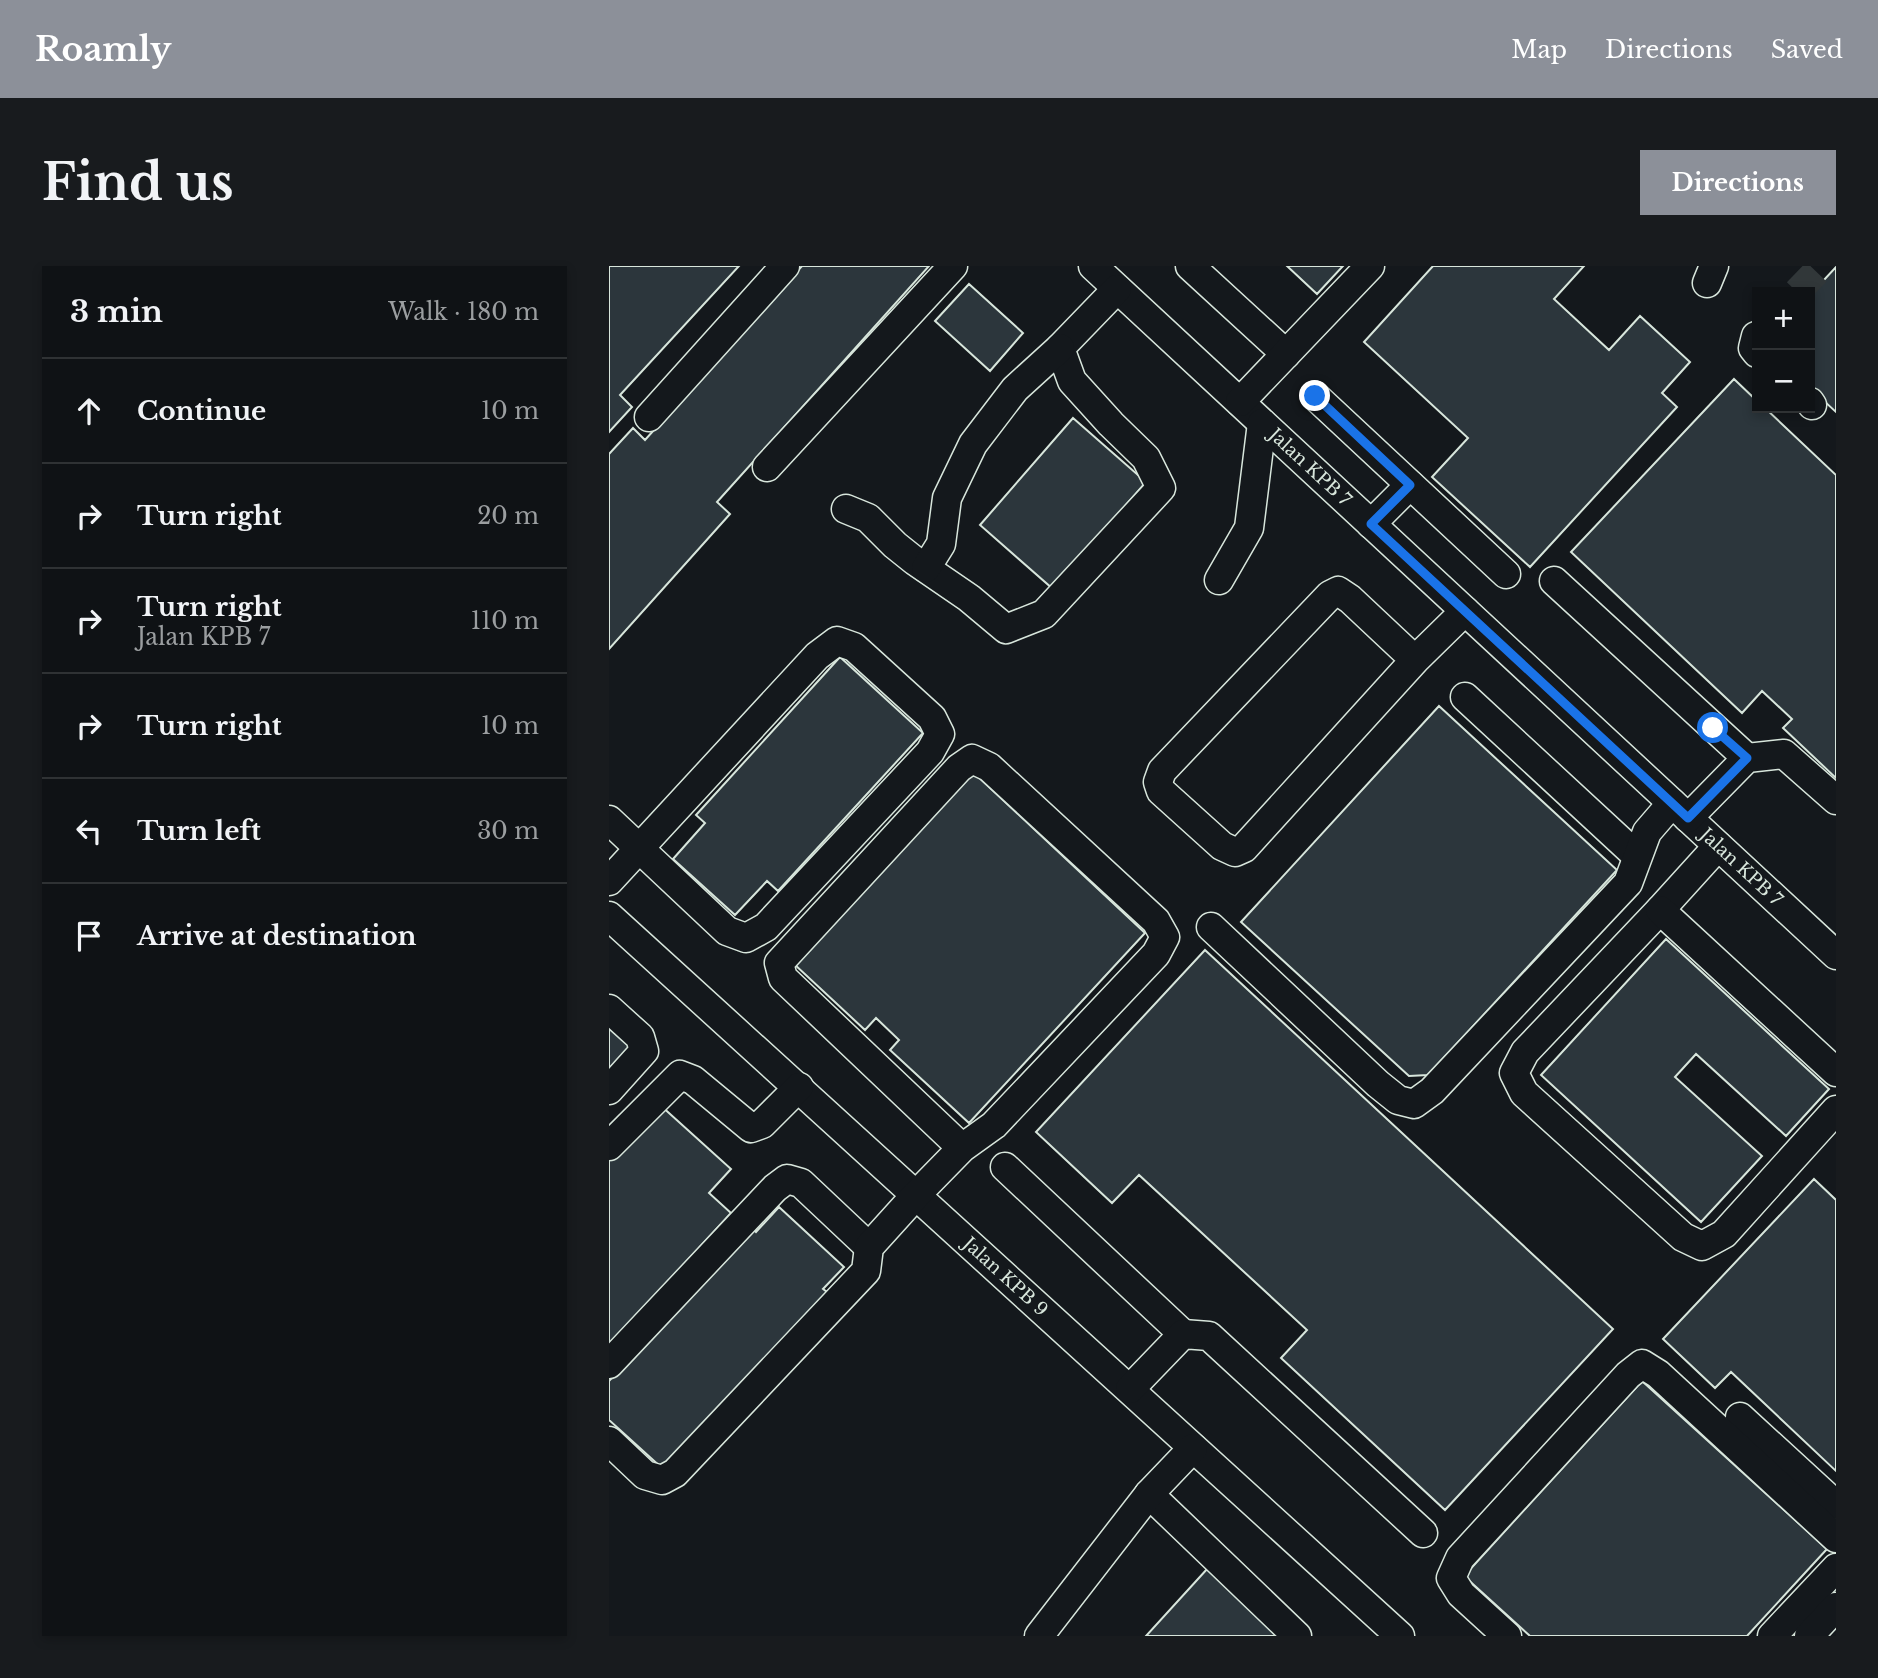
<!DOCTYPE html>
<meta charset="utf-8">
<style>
:root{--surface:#0f1215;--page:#181b1e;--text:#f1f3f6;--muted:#9b9ea0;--line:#2f3234;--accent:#8c9099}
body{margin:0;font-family:"Libre Baskerville",serif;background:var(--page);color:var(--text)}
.controls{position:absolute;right:21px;top:21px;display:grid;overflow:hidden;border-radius:0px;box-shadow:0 4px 10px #0003}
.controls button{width:63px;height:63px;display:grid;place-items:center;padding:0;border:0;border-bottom:2px solid var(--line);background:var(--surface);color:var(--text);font:35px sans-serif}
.stop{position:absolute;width:21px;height:21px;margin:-16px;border:5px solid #1a73e8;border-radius:50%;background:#fff}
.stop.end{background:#1a73e8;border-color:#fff;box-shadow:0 2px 7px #0008}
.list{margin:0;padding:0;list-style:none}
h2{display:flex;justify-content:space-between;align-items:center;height:91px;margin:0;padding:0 28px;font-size:30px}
h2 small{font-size:23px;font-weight:400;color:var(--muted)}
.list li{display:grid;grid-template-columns:46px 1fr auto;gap:21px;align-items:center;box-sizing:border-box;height:105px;padding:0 28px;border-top:2px solid var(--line)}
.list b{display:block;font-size:26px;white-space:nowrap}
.list p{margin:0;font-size:23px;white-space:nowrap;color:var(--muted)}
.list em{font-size:23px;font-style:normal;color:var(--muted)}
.icon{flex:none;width:38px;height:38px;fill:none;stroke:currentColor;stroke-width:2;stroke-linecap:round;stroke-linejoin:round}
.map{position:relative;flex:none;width:1227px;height:1370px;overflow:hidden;border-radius:0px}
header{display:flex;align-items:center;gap:42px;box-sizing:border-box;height:98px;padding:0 35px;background:var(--accent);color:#fff}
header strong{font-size:33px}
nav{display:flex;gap:38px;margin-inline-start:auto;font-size:24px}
.intro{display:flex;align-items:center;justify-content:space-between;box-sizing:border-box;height:168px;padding:0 42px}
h1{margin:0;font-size:49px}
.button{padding:18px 32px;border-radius:0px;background:var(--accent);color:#fff;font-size:24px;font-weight:700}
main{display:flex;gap:42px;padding:0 42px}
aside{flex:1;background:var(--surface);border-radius:0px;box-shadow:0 4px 10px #0003}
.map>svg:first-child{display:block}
.building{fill:#2c363c;stroke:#d8e6dc;stroke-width:2}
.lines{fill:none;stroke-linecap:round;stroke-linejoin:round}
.minor-tunnel{stroke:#313739;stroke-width:28;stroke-dasharray:28 14;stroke-linecap:butt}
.minor-casing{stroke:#d8e6dc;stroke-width:31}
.minor{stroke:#14181c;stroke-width:28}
.route{stroke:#1a73e8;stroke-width:9}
.labels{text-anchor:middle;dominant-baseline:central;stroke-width:5;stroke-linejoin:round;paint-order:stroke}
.street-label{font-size:18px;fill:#d8e6dc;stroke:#14181c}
</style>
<header>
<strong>Roamly</strong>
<nav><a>Map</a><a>Directions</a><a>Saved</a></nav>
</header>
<div class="intro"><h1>Find us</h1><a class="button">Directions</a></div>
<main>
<aside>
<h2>3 min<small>Walk · 180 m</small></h2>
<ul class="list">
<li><svg class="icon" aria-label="ahead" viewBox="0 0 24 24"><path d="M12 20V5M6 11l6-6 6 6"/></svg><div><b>Continue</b></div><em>10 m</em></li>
<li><svg class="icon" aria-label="right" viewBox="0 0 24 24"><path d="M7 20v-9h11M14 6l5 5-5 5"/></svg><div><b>Turn right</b></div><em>20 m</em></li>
<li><svg class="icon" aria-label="right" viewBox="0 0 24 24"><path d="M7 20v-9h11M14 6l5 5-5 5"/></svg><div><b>Turn right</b><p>Jalan KPB 7</p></div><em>110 m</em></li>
<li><svg class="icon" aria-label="right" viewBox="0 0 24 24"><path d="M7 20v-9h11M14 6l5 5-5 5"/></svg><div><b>Turn right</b></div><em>10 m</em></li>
<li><svg class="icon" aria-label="left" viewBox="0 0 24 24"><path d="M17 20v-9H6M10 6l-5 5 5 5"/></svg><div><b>Turn left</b></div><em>30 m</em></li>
<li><svg class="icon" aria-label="arrive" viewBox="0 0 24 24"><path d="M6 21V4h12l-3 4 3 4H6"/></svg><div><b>Arrive at destination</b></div></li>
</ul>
</aside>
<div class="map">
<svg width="1227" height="1370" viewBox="0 0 1227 1370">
<rect width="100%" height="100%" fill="#14181c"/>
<path class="building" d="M0,0H130L11,129L23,141L0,166Z
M193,0H320L108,236L121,248L0,383V188L24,162L36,174Z
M678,0H734L708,28Z
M824,0H975L945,33L1000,84L1031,50L1081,96L1053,127L1068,141L921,301L823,211L859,172L755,76Z
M1227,1V146L1201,122V29Z
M360,18L414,67L381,105L326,55Z
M1125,113L1148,135V142H1156L1227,209V512L1174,462L1183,453L1153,425L1133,447L962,286Z
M464,152L537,216L444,323L371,259Z
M231,391L314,467L169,625L158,615L126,649L64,593L96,557L87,549Z
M830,440L1008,604L819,809L800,810L632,656Z
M364,506L536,667L360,857L281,784L290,774L267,752L256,764L185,698Z
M1057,673L1220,823L1177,870L1087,788L1066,811L1153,890L1092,956L932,809Z
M596,684L1004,1063L836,1244L672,1092L698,1064L530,909L503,937L427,866Z
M0,760L22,781L0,804Z
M50,838L122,903L100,927L122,947L0,1080V892Z
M1205,913L1227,934V1205L1122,1106L1106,1122L1054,1073Z
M170,941L235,1001L214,1023L218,1026L54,1203L0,1154V1115L142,961L147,966Z
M1033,1115L1218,1283L1138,1370H921L855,1310Z
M599,1302L673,1370H537Z"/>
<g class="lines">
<path class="minor-tunnel" d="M1188,26L1213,0"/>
<g class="minor-casing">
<g id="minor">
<path id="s1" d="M484,0L1227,689"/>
<path d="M581,0L677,88"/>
<path d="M1098,17L1105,0"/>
<path d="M1147,70L1144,82L1148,87"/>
<path d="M706,130L897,308"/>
<path d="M631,136L761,0"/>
<path d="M1201,136L1203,139"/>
<path d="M40,151L176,0"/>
<path d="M158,201L344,0"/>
<path d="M237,243L259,252L286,279L306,295L360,332L397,363L435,348L552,222L537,192L502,158L463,115L451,82L508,23"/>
<path d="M762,258L801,219"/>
<path d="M317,302L332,278L338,232L364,178L406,123L451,82"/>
<path d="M610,314L640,262L653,157"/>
<path d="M945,315L1138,492"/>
<path d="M806,394L741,333L729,325L721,329L553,505L549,516L552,525L613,580L626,586L635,582L806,394L856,345"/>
<path d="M856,431L1028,590"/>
<path d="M1079,552L1138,492L1175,488L1227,534"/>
<path d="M0,554L118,665L137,672L157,661L321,486L331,468L323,452L245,381L228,375L208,390L0,615"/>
<path d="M1109,580L1051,644L916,786L905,807L915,827L1074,971L1093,980L1115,968L1227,844"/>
<path d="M1051,644L1227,806"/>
<path id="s2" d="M0,650L791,1370"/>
<path d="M602,661L769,818L789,834L805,838L823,825L1019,617L1038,566L1063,537"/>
<path d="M0,743L31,771L35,785L0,824"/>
<path d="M0,880L71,809L84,814L142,862L153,858L190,821"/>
<path d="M396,901L574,1068"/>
<path d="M0,1098L166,922L178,913L192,917L260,981"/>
<path d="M521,1123L574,1068L600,1070L814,1267"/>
<path d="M1131,1151L1227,1239"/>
<path d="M0,1175L36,1209L53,1214L66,1207L257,1005L260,981L307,929L353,882L385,859L547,688L556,671L547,655L380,501L363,493L350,502L170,697L174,712L353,882"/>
<path d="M540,1228L688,1370"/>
<path d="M430,1370L540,1228L584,1182"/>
<path d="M898,1370L852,1328L842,1312L851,1292L1019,1109L1033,1098L1049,1108L1227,1272"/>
<path d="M1163,1370L1227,1302"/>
<path d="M1200,1370L1227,1341"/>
</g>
</g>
<use href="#minor" class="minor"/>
</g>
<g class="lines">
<path class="route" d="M706,130L801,219L762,258L1079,552L1138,492L1104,462"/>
</g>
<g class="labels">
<g class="street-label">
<text stroke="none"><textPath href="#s1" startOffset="296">Jalan KPB 7</textPath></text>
<text stroke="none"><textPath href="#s1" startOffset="884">Jalan KPB 7</textPath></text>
<text stroke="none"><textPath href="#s2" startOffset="536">Jalan KPB 9</textPath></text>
</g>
</g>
</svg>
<div class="controls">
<button>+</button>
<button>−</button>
</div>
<div class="stop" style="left:1104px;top:462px"></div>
<div class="stop end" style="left:706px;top:130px"></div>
</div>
</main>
